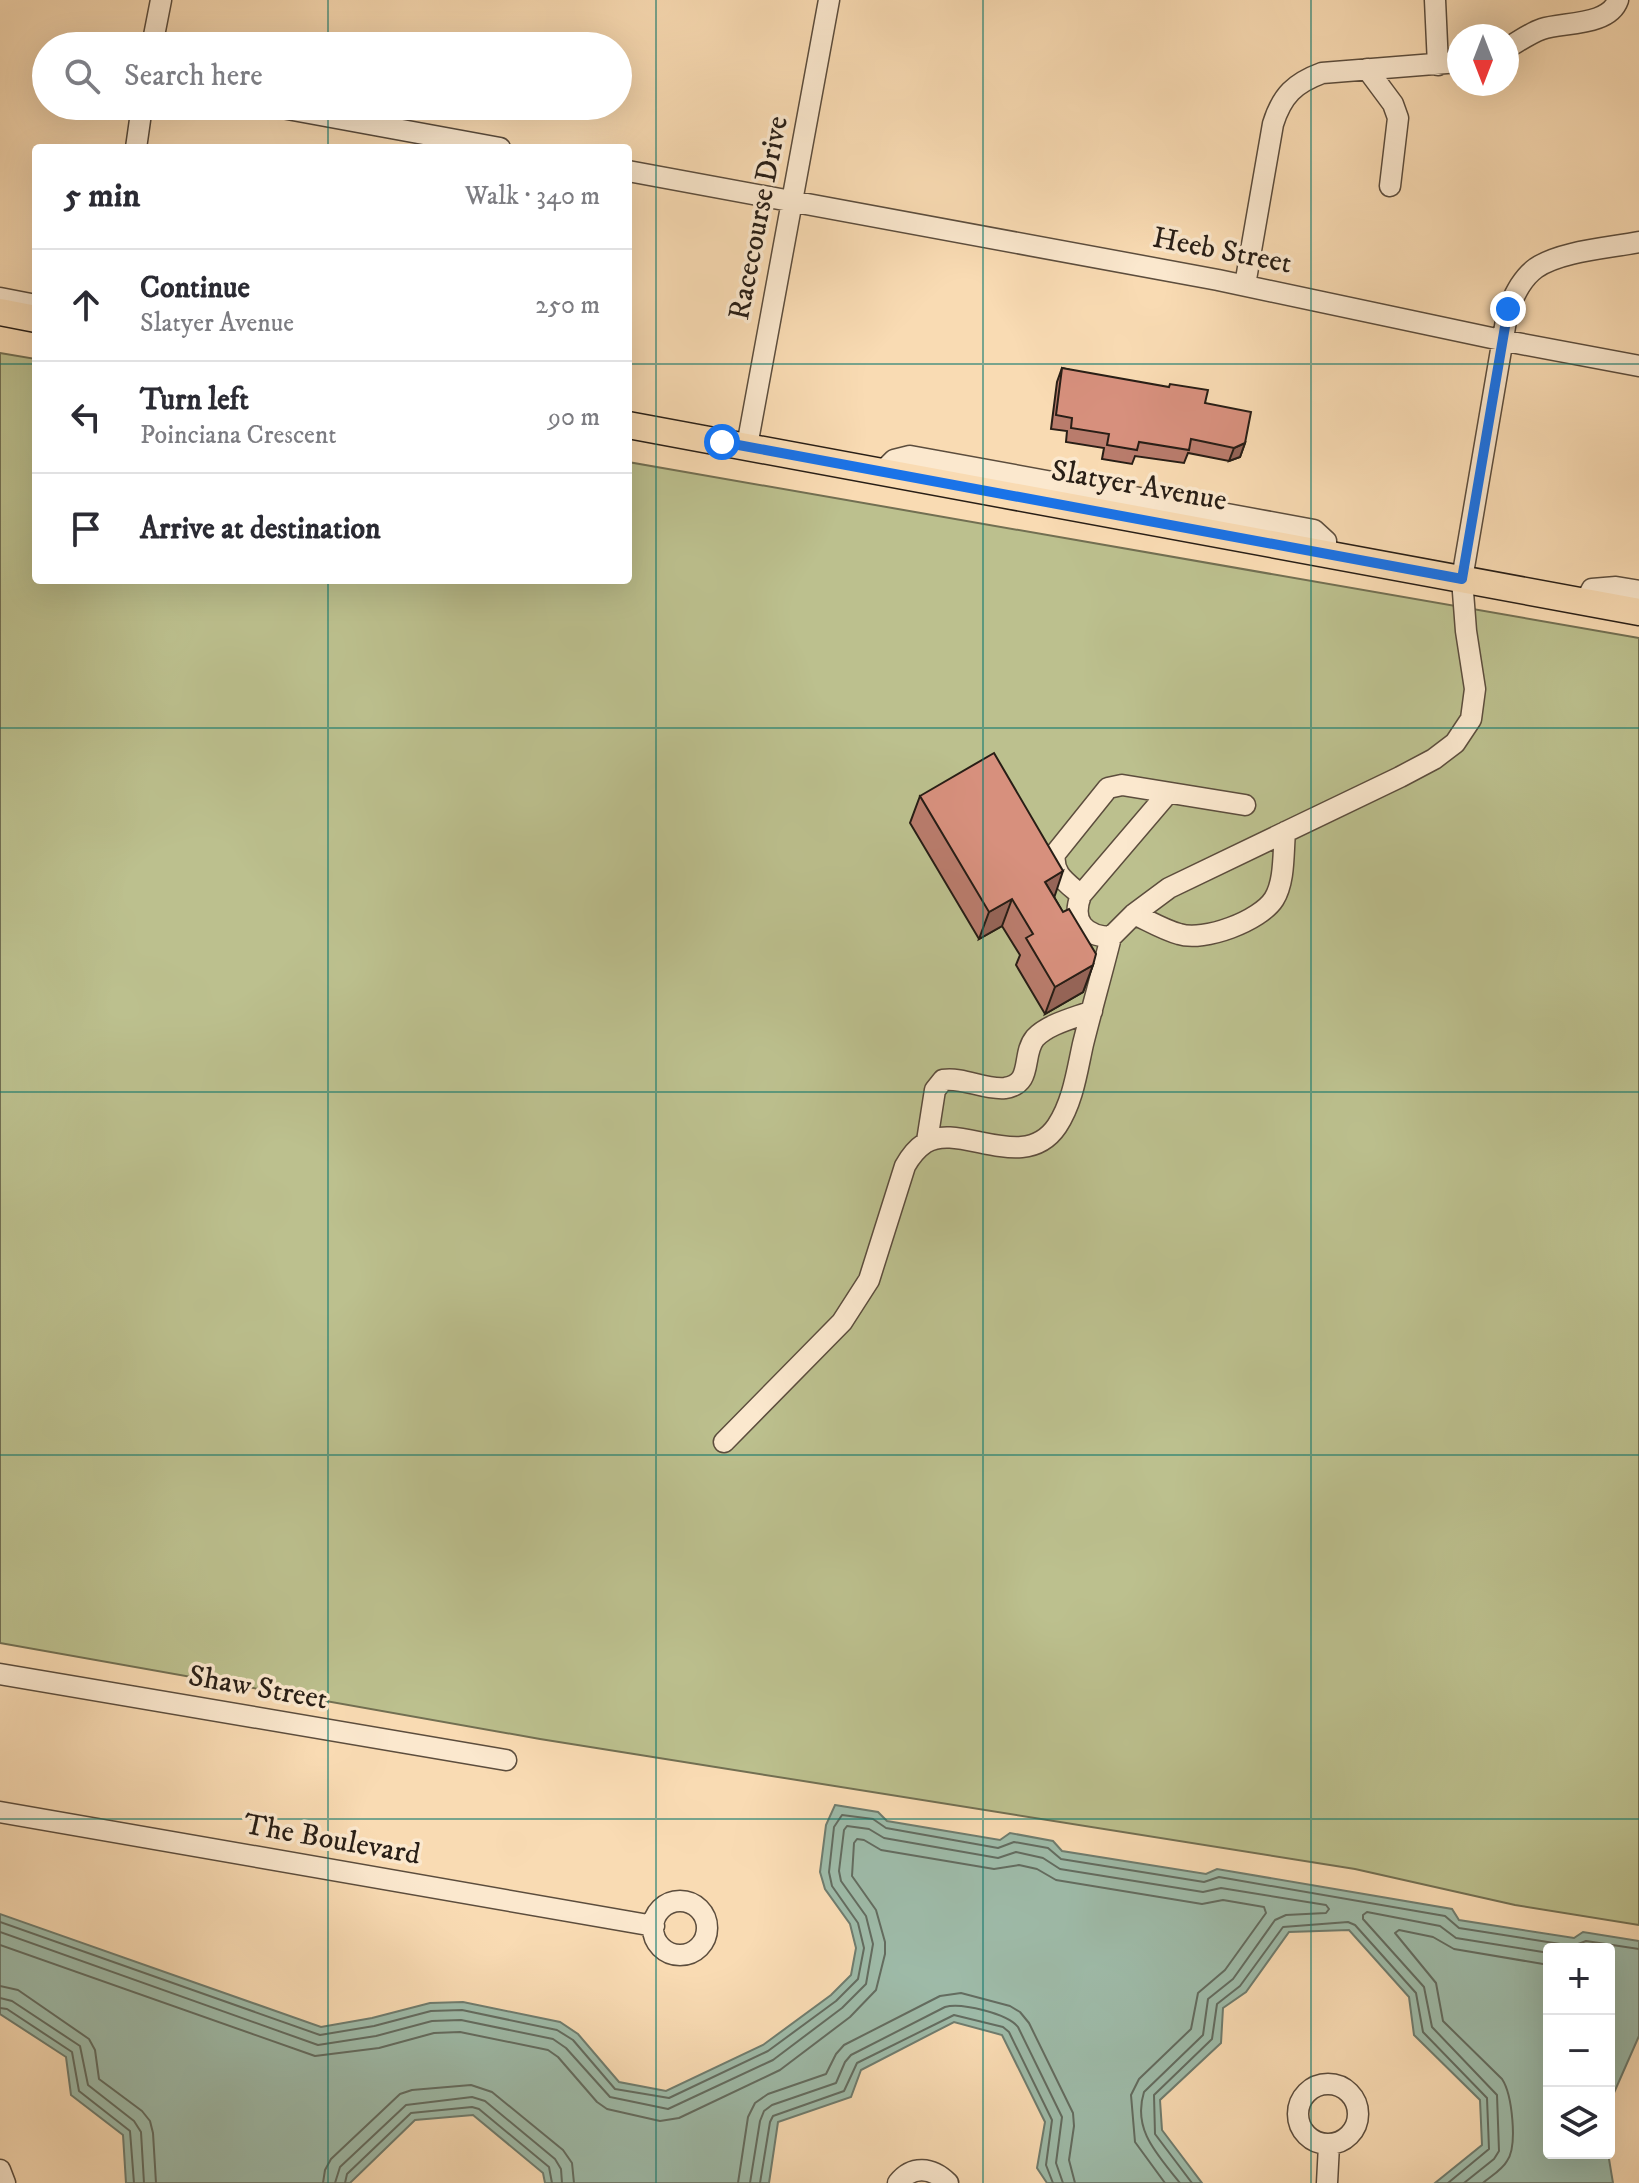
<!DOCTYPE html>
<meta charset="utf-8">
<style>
:root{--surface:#fff;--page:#f7f7f7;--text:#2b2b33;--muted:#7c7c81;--line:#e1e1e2}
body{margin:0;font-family:"IM FELL DW Pica",serif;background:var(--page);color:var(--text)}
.controls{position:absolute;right:24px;bottom:24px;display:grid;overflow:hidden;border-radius:8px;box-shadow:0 8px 32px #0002}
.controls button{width:72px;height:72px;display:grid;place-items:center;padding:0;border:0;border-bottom:2px solid var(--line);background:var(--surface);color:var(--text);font:40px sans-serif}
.compass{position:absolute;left:1447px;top:24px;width:72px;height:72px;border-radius:50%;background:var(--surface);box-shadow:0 8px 32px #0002;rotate:180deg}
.stop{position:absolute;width:24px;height:24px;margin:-18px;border:6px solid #1a73e8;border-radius:50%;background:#fff}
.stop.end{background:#1a73e8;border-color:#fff;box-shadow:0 2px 8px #0008}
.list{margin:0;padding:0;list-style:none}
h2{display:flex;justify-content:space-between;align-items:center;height:104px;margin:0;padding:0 32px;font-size:34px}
h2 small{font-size:26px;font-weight:400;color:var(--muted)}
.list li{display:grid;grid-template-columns:52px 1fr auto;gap:24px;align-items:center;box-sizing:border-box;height:112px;padding:0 32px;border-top:2px solid var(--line)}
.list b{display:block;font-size:30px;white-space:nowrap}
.list p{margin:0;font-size:26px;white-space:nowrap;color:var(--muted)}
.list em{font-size:26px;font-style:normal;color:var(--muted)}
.icon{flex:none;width:44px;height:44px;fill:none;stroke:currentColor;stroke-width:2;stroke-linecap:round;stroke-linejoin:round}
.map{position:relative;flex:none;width:1639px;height:2183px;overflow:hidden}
.search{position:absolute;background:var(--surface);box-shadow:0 8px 32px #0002;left:32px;top:32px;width:600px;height:88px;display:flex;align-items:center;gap:20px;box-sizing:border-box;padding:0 28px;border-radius:44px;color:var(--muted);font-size:30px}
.panel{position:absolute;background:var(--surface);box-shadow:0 8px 32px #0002;left:32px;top:144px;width:600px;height:440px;border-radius:8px}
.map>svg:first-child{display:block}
.green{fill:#bcc08e;stroke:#726f52;stroke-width:2}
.water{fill:#9ebba9;stroke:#6f7c6e;stroke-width:2}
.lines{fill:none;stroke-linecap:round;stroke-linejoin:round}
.shore{stroke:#636c60;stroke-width:2}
.minor-casing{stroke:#5c4d3d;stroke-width:23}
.major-casing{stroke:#281e16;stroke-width:29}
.minor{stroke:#fbe8ce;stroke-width:20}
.major{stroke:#f9dbb3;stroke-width:26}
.wall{fill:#b97c6c;stroke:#281e16;stroke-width:2}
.shaded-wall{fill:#966558;stroke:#281e16;stroke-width:2}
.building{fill:#d7907d;stroke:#281e16;stroke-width:2}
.route{stroke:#1a73e8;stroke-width:10}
.grid{fill:none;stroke:#0f766e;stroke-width:2;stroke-opacity:0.55}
.labels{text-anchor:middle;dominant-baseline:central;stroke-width:7;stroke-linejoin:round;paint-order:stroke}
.street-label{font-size:30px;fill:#281e16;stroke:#fbe8ce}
</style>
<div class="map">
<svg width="1639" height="2183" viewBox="0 0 1639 2183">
<rect width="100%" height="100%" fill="#f9dbb3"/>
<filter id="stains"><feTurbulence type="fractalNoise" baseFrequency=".0025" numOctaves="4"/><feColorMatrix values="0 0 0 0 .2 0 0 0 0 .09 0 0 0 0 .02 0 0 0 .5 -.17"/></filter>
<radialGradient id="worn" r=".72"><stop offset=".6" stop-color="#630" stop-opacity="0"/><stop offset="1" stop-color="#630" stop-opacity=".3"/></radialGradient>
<path class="green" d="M0,353L36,359V580H628V462L1639,638V1925L1515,1905L1355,1869L540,1739L0,1643Z"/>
<path class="water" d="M835,1805L878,1812L887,1821L1000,1840L1010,1833L1053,1841L1062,1851L1206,1874L1217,1869L1452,1909L1459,1920L1574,1938L1583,1932L1639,1941V2036L1613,2095L1609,2147V1949H1549V2153H1608L1613,2183H1435L1482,2145L1480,2100L1414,2035L1409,1997L1349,1930L1289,1932L1246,1992L1223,2008L1221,2043L1160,2100L1162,2130L1202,2183H1047L1037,2168L1045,2122L1002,2035L954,2022L861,2070L851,2097L778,2122L769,2183H545L543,2173L473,2115L415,2120L350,2183H126L123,2135L71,2095L66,2057L0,2014V1914L321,2027L372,2018L430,2003L463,2002L560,2022L578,2034L619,2082L666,2091L763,2045L831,1995L851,1975L856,1948L850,1924L825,1889L820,1872L826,1825Z"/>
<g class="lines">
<path class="shore" d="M0,1922L320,2035L374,2026L431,2011L462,2010L557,2030L573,2040L615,2089L669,2098L768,2051L836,2001L858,1979L864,1948L858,1923L832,1886L829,1872L834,1827L842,1815L873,1819L886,1828L998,1848L1014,1842L1048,1848L1061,1859L1204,1882L1219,1877L1445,1916L1459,1928L1573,1946L1586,1941L1639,1949
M0,1932L318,2045L376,2036L432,2021L461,2020L553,2039L566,2048L610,2097L668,2109L773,2060L842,2008L866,1984L873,1944L866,1916L841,1881L839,1871L844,1830L847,1826L869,1829L884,1838L998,1858L1016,1852L1043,1858L1060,1869L1203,1892L1221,1888L1326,1905L1329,1909L1326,1913L1286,1915L1275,1920L1233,1979L1208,1999L1203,2035L1144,2092C1132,2130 1158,2155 1180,2183
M0,1945L315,2056L379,2048L434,2033L460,2032L548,2050L558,2057L597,2102L607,2109L660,2121L679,2118L780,2070L850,2017L876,1990L885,1954V1942L876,1910L852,1876L854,1843L857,1839L864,1840L881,1850L994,1869L1019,1865L1037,1869L1056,1880L1202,1904L1223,1900L1264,1907L1266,1913L1225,1970L1198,1993L1191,2029L1139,2079L1131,2095L1135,2142L1165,2183
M0,1986L18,1990L89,2039L95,2050L99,2079L142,2111L150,2121L153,2133L156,2183
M0,1998L12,2001L80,2046L88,2085L134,2121L141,2132L144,2183
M0,2008L7,2009L72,2052L79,2091L130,2131L134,2183
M323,2183L325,2170L331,2159L400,2094L412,2090L471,2085L492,2092L563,2150L572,2163L574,2183
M335,2183L340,2167L406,2105L472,2097L485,2101L555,2159L561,2169L562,2183
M345,2183L347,2174L411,2113L472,2107L479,2109L549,2167L552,2183
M738,2183L748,2117L755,2103L768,2094L826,2074L836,2054L844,2045L940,1996L961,1993L1010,2006L1020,2012L1029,2023L1073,2113L1074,2126L1069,2160L1075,2183
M750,2183L760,2121L764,2111L772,2105L836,2083L845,2062L851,2055L945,2007C961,2002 1008,2014 1018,2027L1062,2117L1056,2163L1063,2183
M760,2183L770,2122L773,2116L844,2091L857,2063L954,2015L1003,2027L1009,2032L1052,2120L1046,2165L1053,2183
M1192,2183L1155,2134L1154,2095L1212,2039L1217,2004L1240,1986L1283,1927L1348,1922L1355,1925L1416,1993L1423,2032L1487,2098L1489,2149L1448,2183
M1464,2183L1494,2159L1499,2151L1497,2095L1432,2027L1424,1987L1363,1919V1915L1367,1912L1440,1926L1456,1938L1549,1953
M1483,2183C1491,2176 1502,2170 1507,2161C1518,2146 1512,2094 1502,2079L1443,2021L1436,1983L1395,1933L1399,1930L1433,1937L1454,1949L1549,1965"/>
<g class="minor-casing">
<path id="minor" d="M1435,0L1438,65
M152,46L161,0
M1507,48C1518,42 1530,33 1542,29C1564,22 1609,26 1618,0
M1367,69L1393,104L1398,118L1390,186
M271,106L500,148
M136,148L142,106
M628,171L1218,280L1501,340L1639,366
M1245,285L1273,124C1282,95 1295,83 1322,73L1459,62
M0,298L36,305
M747,446L829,0
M883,471L894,460L910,456L1314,530L1326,541V553
M1585,602L1592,589L1616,587L1639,591
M1168,793L1081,895C1071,921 1084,936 1111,937L1134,914L1169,888L1400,777L1434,759L1455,743L1471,719L1475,689L1466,631L1462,579L1508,309C1515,294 1522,278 1536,268C1561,251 1609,248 1639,242
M1081,895C1066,882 1052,874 1055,854L1108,788L1122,785L1245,805
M1134,914C1149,921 1164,930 1179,934C1204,942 1260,921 1274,899C1285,881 1283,853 1285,832
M927,1141L935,1090L943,1080C964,1077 984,1090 1005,1088C1034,1084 1021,1055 1035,1038C1048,1024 1074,1018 1092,1011
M724,1442L842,1322L869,1280L905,1166C910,1157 916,1149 925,1143C959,1121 1024,1175 1057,1126C1073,1102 1077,1071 1083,1044C1092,1008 1102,973 1111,937
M0,1674L506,1760
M0,1812L654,1926
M653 1928a27 27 0 1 1 54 0a27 27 0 1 1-54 0Z
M1298 2114a30 30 0 1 1 60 0a30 30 0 1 1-60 0Z
M0,2170L5,2183
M898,2183C912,2165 932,2167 948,2183
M1327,2183L1329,2145"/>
</g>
<g class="major-casing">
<path id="major" d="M0,312L36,319
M628,425L1639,612"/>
</g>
<use href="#minor" class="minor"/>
<use href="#major" class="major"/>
</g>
<path class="wall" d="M1062,368L1205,403L1245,443L1240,457L1229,461L1188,453L1184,463L1135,456L1132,464L1102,459L1104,448L1066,442L1067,431L1051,429L1057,382Z
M920,796L1054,897L1093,965L1083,992L1045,1014L1016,965L1020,955L1002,926L979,939L910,823Z"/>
<path class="shaded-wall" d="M1245,443L1240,457L1229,461L1234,448Z
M1063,871L1054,898L1045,882Z
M1012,899L1002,926L979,939L989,912Z
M1093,965L1083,992L1045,1014L1055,987Z"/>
<path class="building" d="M1062,368L1169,387L1170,384L1208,390L1205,403L1251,412L1245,443L1234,448L1191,439L1189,450L1139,442L1137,450L1107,445L1109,434L1071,428L1072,418L1056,415Z
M994,753L1063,871L1045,882L1063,912L1069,909L1096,954L1093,965L1055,987L1026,938L1033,934L1012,899L989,912L920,796Z"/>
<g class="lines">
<path class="route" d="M722,442L1462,579L1508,309"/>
</g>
<path class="grid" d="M328,0V46M656,0V2183M983,0V2183M1311,0V2183M328,106V148M0,364H36M628,364H1639M328,580V2183M0,728H1639M0,1092H1639M0,1455H1639M0,1819H1639"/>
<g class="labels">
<g class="street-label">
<text transform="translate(759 218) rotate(-79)">Racecourse Drive</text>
<text transform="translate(1222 251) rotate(11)">Heeb Street</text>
<text transform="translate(1139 486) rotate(10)">Slatyer Avenue</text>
<text transform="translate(258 1688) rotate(10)">Shaw Street</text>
<text transform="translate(332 1840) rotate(10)">The Boulevard</text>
</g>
</g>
<rect width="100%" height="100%" filter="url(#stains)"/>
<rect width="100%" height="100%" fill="url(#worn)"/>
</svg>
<div class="controls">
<button>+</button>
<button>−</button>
<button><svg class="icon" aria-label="layers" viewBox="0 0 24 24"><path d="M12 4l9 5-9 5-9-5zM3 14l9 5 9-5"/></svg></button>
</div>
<svg class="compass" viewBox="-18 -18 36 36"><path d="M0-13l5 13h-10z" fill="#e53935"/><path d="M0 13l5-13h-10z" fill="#7c7c81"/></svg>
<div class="stop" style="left:722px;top:442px"></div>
<div class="stop end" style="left:1508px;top:309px"></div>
<div class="search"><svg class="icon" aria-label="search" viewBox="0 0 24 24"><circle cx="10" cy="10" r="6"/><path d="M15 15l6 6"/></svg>Search here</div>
<section class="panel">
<h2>5 min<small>Walk · 340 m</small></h2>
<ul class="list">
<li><svg class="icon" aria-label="ahead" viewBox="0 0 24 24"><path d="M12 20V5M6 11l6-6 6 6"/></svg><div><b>Continue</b><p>Slatyer Avenue</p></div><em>250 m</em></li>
<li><svg class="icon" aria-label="left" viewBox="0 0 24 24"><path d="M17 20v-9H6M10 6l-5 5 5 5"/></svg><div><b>Turn left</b><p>Poinciana Crescent</p></div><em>90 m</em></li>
<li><svg class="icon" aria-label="arrive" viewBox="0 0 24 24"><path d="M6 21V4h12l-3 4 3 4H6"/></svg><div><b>Arrive at destination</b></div></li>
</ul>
</section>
</div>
